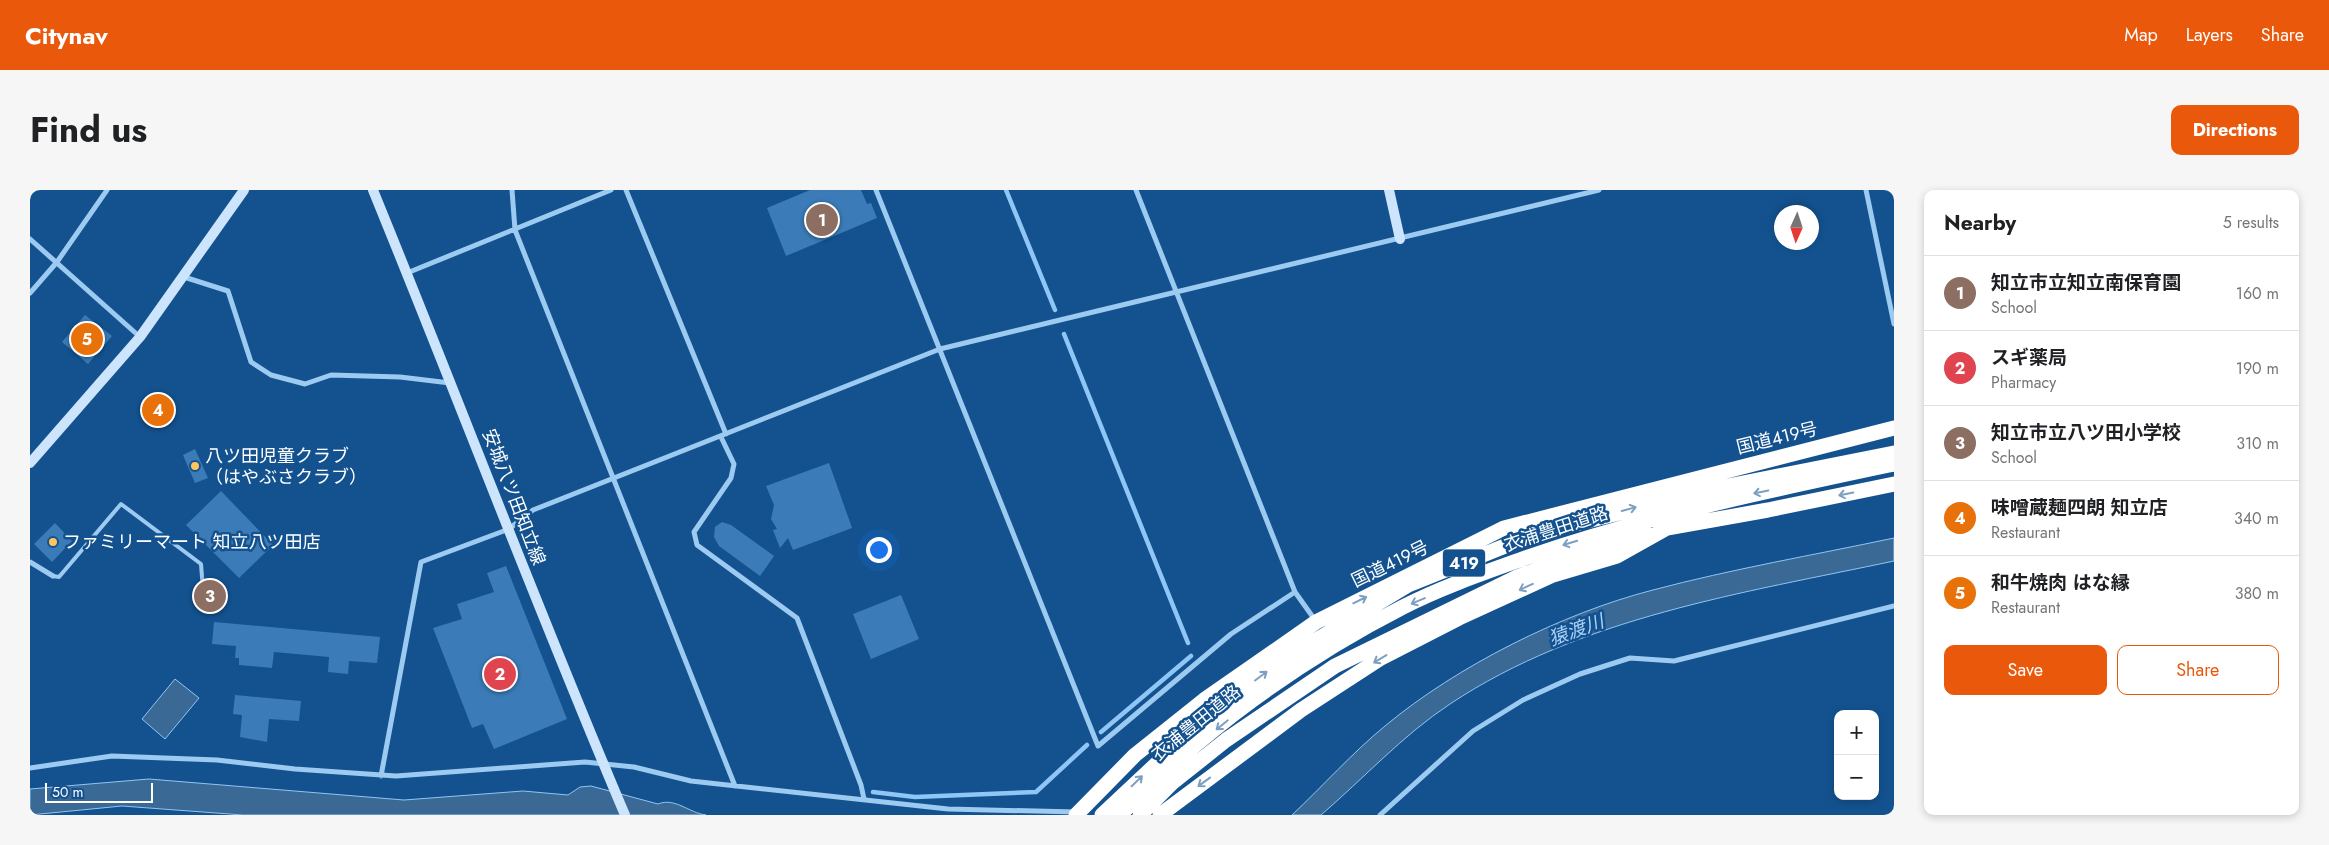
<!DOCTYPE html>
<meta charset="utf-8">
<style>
:root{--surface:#fff;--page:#f6f6f6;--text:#202124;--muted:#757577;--line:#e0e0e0;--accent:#ea580c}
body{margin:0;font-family:Jost,"Noto Sans JP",sans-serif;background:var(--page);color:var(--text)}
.controls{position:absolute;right:15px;bottom:15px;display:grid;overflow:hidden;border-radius:10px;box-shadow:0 2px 8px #0003}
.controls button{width:45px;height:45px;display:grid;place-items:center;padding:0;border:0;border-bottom:1px solid var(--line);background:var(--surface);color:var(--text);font:25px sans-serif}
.compass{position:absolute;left:1744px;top:15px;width:45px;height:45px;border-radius:50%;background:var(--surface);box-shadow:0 2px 8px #0003;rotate:183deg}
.scale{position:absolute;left:15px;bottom:12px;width:108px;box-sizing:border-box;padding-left:5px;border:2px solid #fff;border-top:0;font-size:14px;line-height:18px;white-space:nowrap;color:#fff;-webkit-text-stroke:4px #13528f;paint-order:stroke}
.you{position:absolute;left:848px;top:359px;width:18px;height:18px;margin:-12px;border:4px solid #fff;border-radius:50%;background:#1a73e8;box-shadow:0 0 0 8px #1a73e833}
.badge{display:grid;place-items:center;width:32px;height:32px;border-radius:50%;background:var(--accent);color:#fff;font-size:16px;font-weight:700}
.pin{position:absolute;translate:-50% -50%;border:2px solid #fff;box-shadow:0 1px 5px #0006}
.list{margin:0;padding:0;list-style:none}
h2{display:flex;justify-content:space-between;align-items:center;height:65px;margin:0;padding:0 20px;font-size:21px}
h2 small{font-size:16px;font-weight:400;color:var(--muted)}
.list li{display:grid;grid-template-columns:32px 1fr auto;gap:15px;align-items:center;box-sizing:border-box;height:75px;padding:0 20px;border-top:1px solid var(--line)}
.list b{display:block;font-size:19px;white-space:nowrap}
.list p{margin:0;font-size:16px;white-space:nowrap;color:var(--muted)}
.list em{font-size:16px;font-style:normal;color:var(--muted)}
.actions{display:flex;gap:10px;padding:15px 20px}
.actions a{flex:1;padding:11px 0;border:1px solid var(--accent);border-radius:10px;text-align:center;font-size:18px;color:var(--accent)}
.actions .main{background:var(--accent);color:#fff}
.map{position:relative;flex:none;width:1864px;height:625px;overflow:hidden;border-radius:10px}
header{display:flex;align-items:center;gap:30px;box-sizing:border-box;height:70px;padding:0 25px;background:var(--accent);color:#fff}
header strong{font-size:24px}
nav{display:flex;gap:28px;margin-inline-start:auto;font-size:18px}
.intro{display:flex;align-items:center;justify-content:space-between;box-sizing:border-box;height:120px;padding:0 30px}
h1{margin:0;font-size:35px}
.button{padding:12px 22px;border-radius:10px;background:var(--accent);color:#fff;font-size:18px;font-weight:700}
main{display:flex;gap:30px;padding:0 30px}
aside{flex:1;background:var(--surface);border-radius:10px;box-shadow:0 2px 8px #0003}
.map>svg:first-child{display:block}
.water{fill:#3a6996;stroke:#8fc6f5}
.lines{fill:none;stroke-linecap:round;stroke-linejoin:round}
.stream{stroke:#8fc6f5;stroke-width:4.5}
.building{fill:#3b7cb8}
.lane{stroke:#9dcaf1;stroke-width:4}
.street{stroke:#9dcaf1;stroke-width:5}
.secondary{stroke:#cce4fc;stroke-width:10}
.highway{stroke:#fff;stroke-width:15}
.oneway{stroke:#7da0c1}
.poi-dot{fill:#ffc45e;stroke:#13528f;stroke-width:2}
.labels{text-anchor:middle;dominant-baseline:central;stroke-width:5;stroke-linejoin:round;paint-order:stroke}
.shield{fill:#13528f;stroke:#b8cbdd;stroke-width:1}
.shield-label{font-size:16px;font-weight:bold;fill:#fff}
.street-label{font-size:18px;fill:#fff;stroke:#13528f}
.poi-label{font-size:18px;fill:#fff;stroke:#13528f;text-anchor:start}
.water-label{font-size:19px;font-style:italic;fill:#a9d3f9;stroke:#13528f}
</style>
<header>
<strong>Citynav</strong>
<nav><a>Map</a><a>Layers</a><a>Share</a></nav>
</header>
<div class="intro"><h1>Find us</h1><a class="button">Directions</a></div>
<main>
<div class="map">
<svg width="1864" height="625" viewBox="0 0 1864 625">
<rect width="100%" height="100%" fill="#13528f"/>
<path class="water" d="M1864,348V371C1713,403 1551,427 1420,514C1373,545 1334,588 1291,625H1262C1293,596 1322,563 1355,536C1427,476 1533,423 1623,400C1702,379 1784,365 1864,348Z
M145,489L169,508L135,549L112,529Z
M119,589L374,610L493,601L538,605L550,597L561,596L628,614C645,607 659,623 676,625H213L92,616L0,625V599Z"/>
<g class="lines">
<path class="stream" d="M976,0L1025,120
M1034,144L1158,453
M1071,542L1161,466
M843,602L885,607L1006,602L1057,555"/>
</g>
<path class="building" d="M780,0H831L837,14L841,13L847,28L756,66L737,18Z
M55,125L82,146L58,174L32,152Z
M128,202L145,217L128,237L111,224Z
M165,259L178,288L165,293L153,265Z
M799,273L822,338L763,360L758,348L750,358L743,340L747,339L741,329L744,315L736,296Z
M191,301L243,355L209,388L156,335Z
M692,332L701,335L744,366L730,386L689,356L684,347L685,337Z
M25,333L42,351L22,372L4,354Z
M476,376L537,529L464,559L453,534L442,538L403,438L432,429L427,414L464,402L457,383Z
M871,405L889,449L841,469L823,424Z
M184,432L350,447L347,473L319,471L318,484L298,482L299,467L244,462L242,478L209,475V468H205L206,456L182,454Z
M205,505L271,511L269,531L239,529L237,552L210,547L212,525L203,524Z"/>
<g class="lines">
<path class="lane" d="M23,386L29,387L91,314L171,374L173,400"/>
<path class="street" d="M482,0L485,40L705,596
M596,0L696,244
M846,0L1068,556L1201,444L1265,402
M1106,0L1265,402L1285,430
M1836,0L1864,134
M0,49L110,147
M377,83L581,0
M154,87L198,101L221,172L241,185L275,194L301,185L370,187L420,193
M0,103L27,72L77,0
M691,247L704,274L701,288L664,342L667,355L767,428L831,595L834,609
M0,372L23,386
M0,578L82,566L187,570L265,579L366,586L555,572L604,577L661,591L918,619L1046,622
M351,586L391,372L479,339L503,320L910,159L1569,0
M1350,625L1443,541L1493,510L1550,484L1600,468L1644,471L1864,416"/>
<path class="secondary" d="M343,0C428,208 507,418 595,625
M1359,0L1370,49
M0,273L110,147L214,0"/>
<path class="highway" d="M1046,625L1105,565L1174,510L1286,432L1474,338L1864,238
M1072,625L1169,534L1255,469L1378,395L1505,344L1693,297L1864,263
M1090,625C1171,542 1269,470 1373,417C1412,397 1456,382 1498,367C1617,326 1741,300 1864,274
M1110,625L1142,593L1196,550L1305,476L1487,387L1581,353L1617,344
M1130,625L1271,520L1351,468L1429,428L1523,385L1587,366L1637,338L1738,320L1864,294"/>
</g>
<defs><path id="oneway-shaft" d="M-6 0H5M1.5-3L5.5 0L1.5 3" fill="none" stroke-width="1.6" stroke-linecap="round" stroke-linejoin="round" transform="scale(1.25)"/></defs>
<g class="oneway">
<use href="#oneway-shaft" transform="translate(1731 302) rotate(168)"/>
<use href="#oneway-shaft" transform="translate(1816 304) rotate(168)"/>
<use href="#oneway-shaft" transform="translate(1599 319) rotate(-15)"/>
<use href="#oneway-shaft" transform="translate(1540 353) rotate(163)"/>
<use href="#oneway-shaft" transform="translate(1496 397) rotate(155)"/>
<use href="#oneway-shaft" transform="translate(1330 410) rotate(-26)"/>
<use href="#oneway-shaft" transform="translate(1388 411) rotate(157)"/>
<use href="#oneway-shaft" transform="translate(1350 469) rotate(149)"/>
<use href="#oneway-shaft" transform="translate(1231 486) rotate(-37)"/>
<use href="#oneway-shaft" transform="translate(1192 535) rotate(141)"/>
<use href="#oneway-shaft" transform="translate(1107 591) rotate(-44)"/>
<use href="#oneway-shaft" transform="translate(1174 592) rotate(144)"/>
</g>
<g class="poi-dot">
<circle cx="165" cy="276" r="5"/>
<circle cx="23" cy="352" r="5"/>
</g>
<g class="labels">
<rect class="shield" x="1413" y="359.5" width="42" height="27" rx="4"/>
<g class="shield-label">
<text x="1434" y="373">419</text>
</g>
<g class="street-label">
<text transform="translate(1747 248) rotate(-14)">国道419号</text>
<text transform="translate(484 307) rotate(69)">安城八ツ田知立線</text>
<text transform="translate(1526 339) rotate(-18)">衣浦豊田道路</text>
<text transform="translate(1360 374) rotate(-26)">国道419号</text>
<text transform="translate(1166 533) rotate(-39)">衣浦豊田道路</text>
</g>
<g class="poi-label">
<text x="175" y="266">八ツ田児童クラブ<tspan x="175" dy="21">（はやぶさクラブ）</tspan></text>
<text x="33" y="352">ファミリーマート 知立八ツ田店</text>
</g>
<g class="water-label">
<text transform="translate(1546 440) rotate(-20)">猿渡川</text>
</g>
</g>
</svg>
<div class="controls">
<button>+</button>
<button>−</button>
</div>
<svg class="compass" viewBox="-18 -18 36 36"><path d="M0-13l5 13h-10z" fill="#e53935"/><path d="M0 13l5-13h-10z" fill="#757577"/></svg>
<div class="scale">50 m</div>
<div class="you"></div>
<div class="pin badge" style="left:792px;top:30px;background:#8d6e63">1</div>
<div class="pin badge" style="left:470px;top:484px;background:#e0444e">2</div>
<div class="pin badge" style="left:180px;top:406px;background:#8d6e63">3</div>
<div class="pin badge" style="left:128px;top:220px;background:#e8710a">4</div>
<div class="pin badge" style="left:57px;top:149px;background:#e8710a">5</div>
</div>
<aside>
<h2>Nearby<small>5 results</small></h2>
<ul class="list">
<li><span class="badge" style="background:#8d6e63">1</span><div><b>知立市立知立南保育園</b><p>School</p></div><em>160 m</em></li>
<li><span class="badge" style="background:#e0444e">2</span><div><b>スギ薬局</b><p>Pharmacy</p></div><em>190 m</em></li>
<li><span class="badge" style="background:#8d6e63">3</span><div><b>知立市立八ツ田小学校</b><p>School</p></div><em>310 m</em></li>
<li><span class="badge" style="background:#e8710a">4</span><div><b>味噌蔵麺四朗 知立店</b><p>Restaurant</p></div><em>340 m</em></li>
<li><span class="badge" style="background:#e8710a">5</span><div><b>和牛焼肉 はな縁</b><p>Restaurant</p></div><em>380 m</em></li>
</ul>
<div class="actions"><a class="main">Save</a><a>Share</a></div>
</aside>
</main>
